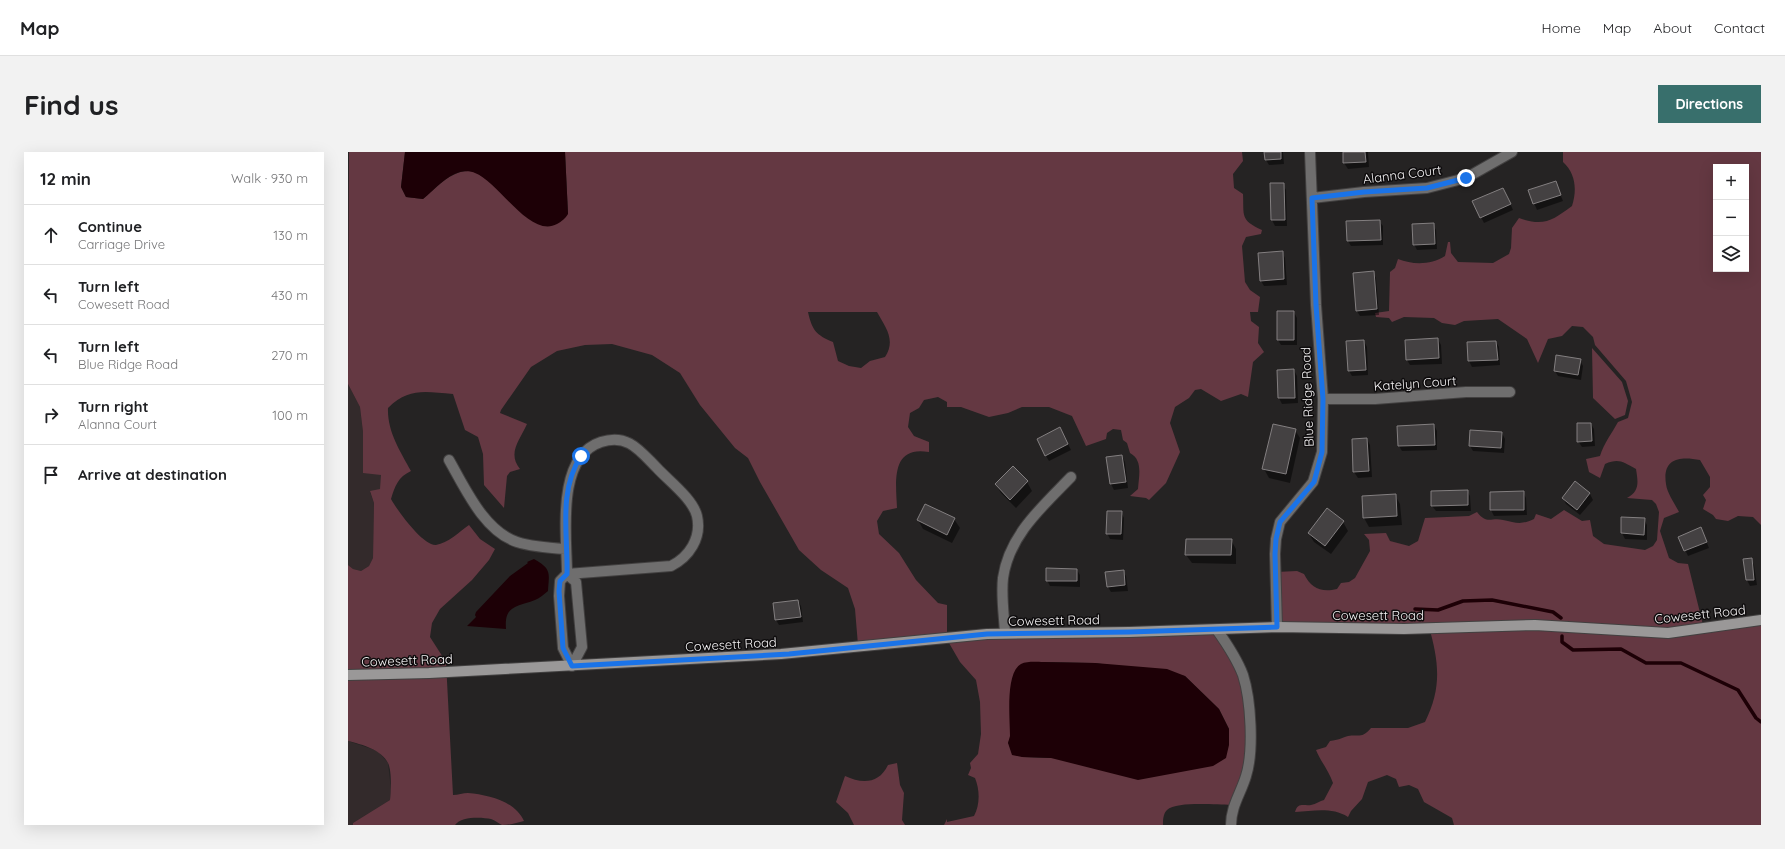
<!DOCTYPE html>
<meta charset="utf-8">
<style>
:root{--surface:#fff;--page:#f2f2f2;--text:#202124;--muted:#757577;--line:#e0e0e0;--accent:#386f6c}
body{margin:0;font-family:Quicksand,sans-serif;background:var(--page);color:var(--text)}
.controls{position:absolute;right:12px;top:12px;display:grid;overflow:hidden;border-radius:0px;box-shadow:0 4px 16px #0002}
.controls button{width:36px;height:36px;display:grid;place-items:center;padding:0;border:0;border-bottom:1px solid var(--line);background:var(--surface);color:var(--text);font:20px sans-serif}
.stop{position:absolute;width:12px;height:12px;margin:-9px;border:3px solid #1a73e8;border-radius:50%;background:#fff}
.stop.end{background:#1a73e8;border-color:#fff;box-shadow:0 1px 4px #0008}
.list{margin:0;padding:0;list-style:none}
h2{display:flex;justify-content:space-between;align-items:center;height:52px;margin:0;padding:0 16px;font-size:17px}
h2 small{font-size:13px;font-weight:400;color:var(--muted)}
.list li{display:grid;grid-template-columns:26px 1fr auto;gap:12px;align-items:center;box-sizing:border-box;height:60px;padding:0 16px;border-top:1px solid var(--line)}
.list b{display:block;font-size:15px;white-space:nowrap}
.list p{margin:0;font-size:13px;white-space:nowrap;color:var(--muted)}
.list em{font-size:13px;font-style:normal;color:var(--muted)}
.icon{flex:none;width:22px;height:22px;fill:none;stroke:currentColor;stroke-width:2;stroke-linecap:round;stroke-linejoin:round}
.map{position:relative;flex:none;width:1413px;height:673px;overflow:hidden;border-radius:0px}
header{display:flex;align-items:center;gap:24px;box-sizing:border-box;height:56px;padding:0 20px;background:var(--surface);border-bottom:1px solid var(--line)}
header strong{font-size:19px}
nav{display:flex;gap:22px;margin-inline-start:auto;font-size:14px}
.intro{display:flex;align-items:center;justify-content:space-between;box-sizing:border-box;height:96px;padding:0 24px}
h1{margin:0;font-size:28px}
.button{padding:10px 18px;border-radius:0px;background:var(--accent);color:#fff;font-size:14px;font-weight:700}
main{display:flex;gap:24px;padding:0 24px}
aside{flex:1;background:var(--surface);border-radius:0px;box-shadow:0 4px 16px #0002}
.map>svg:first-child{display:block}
.built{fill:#332a2b}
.green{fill:#643842;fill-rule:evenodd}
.water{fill:#1d0006}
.shadow{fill:#0007}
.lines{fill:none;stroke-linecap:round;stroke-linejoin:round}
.stream{stroke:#1d0006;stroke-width:3.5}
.building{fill:#444142;stroke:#837f80}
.street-casing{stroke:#424040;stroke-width:12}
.secondary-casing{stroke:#424040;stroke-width:12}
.street{stroke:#6f6e6e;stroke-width:10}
.secondary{stroke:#9a9898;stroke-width:10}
.route{stroke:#1a73e8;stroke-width:5}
.labels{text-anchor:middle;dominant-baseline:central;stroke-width:3;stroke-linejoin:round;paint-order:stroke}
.street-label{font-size:13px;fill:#f4f2f3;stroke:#0e0c0d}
</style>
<header>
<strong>Map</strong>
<nav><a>Home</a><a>Map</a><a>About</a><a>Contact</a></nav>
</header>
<div class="intro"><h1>Find us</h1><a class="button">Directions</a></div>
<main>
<aside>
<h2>12 min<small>Walk · 930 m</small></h2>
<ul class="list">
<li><svg class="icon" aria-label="ahead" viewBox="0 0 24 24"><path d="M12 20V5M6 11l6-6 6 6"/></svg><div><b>Continue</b><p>Carriage Drive</p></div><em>130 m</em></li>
<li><svg class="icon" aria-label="left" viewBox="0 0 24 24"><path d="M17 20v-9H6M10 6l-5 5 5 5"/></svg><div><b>Turn left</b><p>Cowesett Road</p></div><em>430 m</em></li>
<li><svg class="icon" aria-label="left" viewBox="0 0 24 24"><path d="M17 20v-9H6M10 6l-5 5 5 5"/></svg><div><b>Turn left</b><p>Blue Ridge Road</p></div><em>270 m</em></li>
<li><svg class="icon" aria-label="right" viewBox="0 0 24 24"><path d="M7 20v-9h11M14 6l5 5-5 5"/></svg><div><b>Turn right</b><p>Alanna Court</p></div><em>100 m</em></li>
<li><svg class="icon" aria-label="arrive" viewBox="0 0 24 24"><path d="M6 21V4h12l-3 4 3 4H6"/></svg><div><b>Arrive at destination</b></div></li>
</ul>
</aside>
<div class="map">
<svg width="1413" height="673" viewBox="0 0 1413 673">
<rect width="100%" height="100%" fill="#252323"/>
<path class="built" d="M0,232L12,255L15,280L33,323V337L22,340L26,351L25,406L21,414L13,419L5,417L0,413Z
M0,589L30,599L40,611L43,637L42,648L5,671V673H0Z"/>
<path class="green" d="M1,0H57L53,35L58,45L75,47C89,35 107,14 127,20C131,22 135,25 138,27L220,62L217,0H894L895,9L885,22L886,36L895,42C896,64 892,68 914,78L913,82L898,85L894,94L897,130L902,138L912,145L910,160H902L903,169L911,175L910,191L916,200L905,210L900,245L893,242L873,249L853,237L847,238L841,246L827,255L822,271L832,300L818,331L801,348L798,346L782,344L790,337C791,323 795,308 782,301L779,291L775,288L773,278L765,277L759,281L758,287L738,294L724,264L701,255H674L660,261L641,265L613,255H599V250L590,245L576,248L571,256L562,261L560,275L566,284L581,290V300C542,293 548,331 549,356L535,359L529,369L531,382L551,401L568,428L590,451L599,453V484L871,479L895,524L901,611L883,653C869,653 829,649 819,658C815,662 815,668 815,673H596L599,667V670L626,664C632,653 632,638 627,626L620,623L623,616L622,611L630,602L633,582L632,550L628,528L612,510L601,491L510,493L507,457L500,436L473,418L451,398L412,330L400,306L387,296L352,253L332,221L304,203L264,192L237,193L209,199L183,215L153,258L152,261L179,272C172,288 159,301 172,317L162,320L159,324L156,356L136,333L135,302L130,285L117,278L105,242C78,240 61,235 40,256C39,279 52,299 63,319C50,325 47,334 43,347C49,358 75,394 88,393C100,391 111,380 121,373L132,387L147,397L141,408L124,428L92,457L84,471L82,485L98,510L105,643C110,643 115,641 120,641C141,643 167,649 176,669C169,671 162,673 154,673C151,672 147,668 143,667C134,665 113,664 107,673H5V671L42,648C43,639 44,619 40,611C34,598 13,592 0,589V413L5,417L13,419L21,414L25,406L26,351L22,339L32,337L33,323L15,321V280L12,255L0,232ZM460,160H529C538,176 548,188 537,205L522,209L513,216L501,214L490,209L485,190C468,183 464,178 460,160ZM695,510L747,511L837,524L871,557L881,577L703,606L674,605L660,591Z
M1215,0H1413V373L1405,365L1390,364L1380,369L1368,367L1365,363L1355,357L1358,348L1355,343L1362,335V325L1352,308C1332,304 1314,306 1318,332C1319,341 1327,352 1331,360L1316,366L1312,379L1321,406L1330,411L1340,412L1356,477L1413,470V673H1106L1104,666L1076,650L1070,637L1061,633L1051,635L1048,627L1039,623L1020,630L1014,647L1003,659L1000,665C984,655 966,659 947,660C950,650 955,654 963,653C968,652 972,649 976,648L985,631C981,619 973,610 968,598L978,595L982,589C991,588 993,586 1000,584C1011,582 1014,587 1023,576H1060L1077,570C1094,536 1091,510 1081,475H933L928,420L949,419L956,422C963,436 973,441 989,437L993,431L1001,430L1007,426L1022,399L1021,388L1016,382L1038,381L1042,389L1061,394L1070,389L1077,366L1121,364L1129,360C1139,373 1143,365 1155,368C1168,371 1174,373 1186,367L1188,362L1203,367L1216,358L1234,369L1242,368L1245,384L1256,392L1297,398L1305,394L1309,388L1311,360L1308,352L1304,348L1279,346C1292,339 1290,330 1288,317C1275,310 1271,306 1257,312L1252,326L1241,320L1238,307L1252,304C1256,291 1264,281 1270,270L1280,266L1284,250L1278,229L1247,193L1245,185L1235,175L1224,174L1214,184L1200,187L1190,211L1179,187L1150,167L1116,169L1107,173L1094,171L1086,166L1056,165L1044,170L1041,166L1028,165L1027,161L1041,159L1042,120L1047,116L1050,107C1065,113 1083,113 1097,104L1100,90H1102L1103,101L1110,110L1145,111L1161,102L1163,96L1164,76L1171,66C1196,75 1205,68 1224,54C1229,38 1228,22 1215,10ZM1368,15H1398V117H1368Z
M1244,196L1274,230L1280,249L1277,263L1267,267L1245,246Z
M549,611L552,633L556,641L554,668L557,673H506L500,661L488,650L497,624C514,632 531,632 540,613Z"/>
<path class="water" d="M57,0H217L220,62C217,67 214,69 209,72C182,87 150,29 127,21C124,19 116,19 112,20C99,23 86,38 75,47L58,45L53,35Z
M186,407C204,417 201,421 200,439C196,442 192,446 187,448C169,455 156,453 158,477L119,474L128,465L127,463L128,460L162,424L180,411L179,410Z
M695,510L747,511L819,517L837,524L871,557L881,577V593L878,606L865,614L790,628L703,606L674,605L664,603L660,591L662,584C662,567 657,521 673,512C679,509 689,510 695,510Z"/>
<path class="shadow" d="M917,0H935L936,12L921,13L918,8Z
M996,0H1020L1021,15L1000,17L996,11Z
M1207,30L1215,49L1189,58L1181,39Z
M923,32H935L938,38L939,74H927L924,68Z
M1158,42L1165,58L1136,71L1133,65Z
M1031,69L1035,74V93L1003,94L1000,89Z
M1085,72L1088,78L1089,97L1069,98L1066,92Z
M934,100L937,106L939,133L916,134L913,129Z
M1025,120L1028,126L1031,163L1012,164L1009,159Z
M946,160L949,166V193H933L930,188Z
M1090,187L1093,193L1094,212L1062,213L1059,208Z
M1016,189L1019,195L1020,223L1004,224L1001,219Z
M1148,190L1151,195L1152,213L1124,215L1121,209L1120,191Z
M1232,208L1235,214L1233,228L1210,224L1207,219Z
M946,218L949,224L950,251L934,252L931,246Z
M1243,272L1246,277L1247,294L1234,295L1230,289Z
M1086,273L1089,279V298L1054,299L1051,294Z
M947,278L952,286L942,331L921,326L916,317Z
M1154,281L1157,287L1156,301L1125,299L1122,294Z
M715,282L723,298L701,309L698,304Z
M1019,287L1022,293L1024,325L1010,326L1006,320L1005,288Z
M774,304L777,310L780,336L766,338L763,332L759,306Z
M665,316L679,330L684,339L668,356L653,341L648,333Z
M1227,331L1242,342L1245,348L1232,363L1218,352L1215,346Z
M1119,339L1122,344L1123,359H1088L1084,354Z
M1175,340L1178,346L1179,363L1146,364L1143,358Z
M1047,343L1052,352L1054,373L1021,375L1016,366Z
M773,360L776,366L775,388L762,387L759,381Z
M1274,366L1296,367L1299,373V388L1277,387L1274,381Z
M606,367L612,376L604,391L575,377L570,368Z
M995,370L1000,379L983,402L966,390L961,382Z
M1353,376L1361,396L1340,404L1331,385Z
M883,388L888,397V412L844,411L838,403Z
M1403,407L1406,413L1409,433L1402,434L1399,428L1396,408Z
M729,418L732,423V435L702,434L699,428Z
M775,419L778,424L780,439L763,440L760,435Z
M450,449L453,454L455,470L431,473L428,468Z"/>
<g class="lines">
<path class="stream" d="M1067,457L1090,458L1115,449L1144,448L1205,460L1213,466
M1214,484V490L1225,498L1273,497L1298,511H1333L1390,538L1408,566L1413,570"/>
</g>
<path class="building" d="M916,0H933V7L917,8Z
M995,0H1017L1018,10L995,11Z
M1208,29L1213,43L1185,52L1180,38Z
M922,31H936L937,68H923Z
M1155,36L1163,52L1132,66L1124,49Z
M1032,68L1033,88L999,89L998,69Z
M1086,71L1087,92L1065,93L1064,72Z
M935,99L936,127L912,129L910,101Z
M1026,119L1029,157L1008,159L1005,121Z
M929,159H946V188H929Z
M1090,186L1091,206L1058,208L1057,188Z
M1016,188L1018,218L1000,219L998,189Z
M1148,189L1150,208L1120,209L1119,190Z
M1208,203L1233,207L1230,223L1206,219Z
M946,217L947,246H930L929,218Z
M1229,271H1243L1244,289L1229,290Z
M925,272L948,277L938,322L914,317Z
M1086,272L1087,293L1050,294L1049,274Z
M712,275L720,292L697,304L689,287Z
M1122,278L1154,280L1153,296L1121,294Z
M1019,286L1021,319L1005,320L1004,287Z
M774,303L778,330L762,332L758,305Z
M665,314L680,329L662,348L647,332Z
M1227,329L1242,341L1229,358L1214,346Z
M1120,338V353L1083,354V339Z
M1176,339V358H1142V340Z
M1048,342L1049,364L1015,366L1014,344Z
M577,352L607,366L599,383L569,368Z
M979,356L996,369L977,394L960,381Z
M759,359H774L773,382H758Z
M1273,365L1297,366L1296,383L1273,381Z
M1353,375L1359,390L1336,399L1330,385Z
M838,387H884L883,403H837Z
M1404,406L1406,428H1398L1395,407Z
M698,416L729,417V429H698Z
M776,418L777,433L759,435L757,420Z
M450,448L453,465L427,468L425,451Z"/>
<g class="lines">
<g class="street-casing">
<path id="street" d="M964,46L1016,40L1079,36L1118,26L1164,0
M975,247H1027L1118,240H1162
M101,308C117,336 136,379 169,390C185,395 202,396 218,397
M219,422L323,414C341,405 354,386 349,364C345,347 321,329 309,316C292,299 280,281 253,290C207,305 219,385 219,422L212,429L211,444L215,496L224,514
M219,422L228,430L234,495L224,514
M929,475L927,402L928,387L932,370L965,330L974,300L975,247L968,153L962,0
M869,478C879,492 889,507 895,523C903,548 906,599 898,624C893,641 883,654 883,673
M657,481C656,463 653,444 655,426C661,383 695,354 723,325"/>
</g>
<g class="secondary-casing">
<path id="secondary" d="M0,523L81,521L433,502L639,482L781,480L929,475L1056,477L1187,473L1320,481L1413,468"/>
</g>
<use href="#street" class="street"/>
<use href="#secondary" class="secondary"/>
</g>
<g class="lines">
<path class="route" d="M233,304C210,339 220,383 219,422L212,429L211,439L215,496L224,514L441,502L639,482L781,480L929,475L927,402L928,387L932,370L966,330L974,300L975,247L968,153L964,46L1016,40L1079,36L1118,26"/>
</g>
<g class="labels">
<g class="street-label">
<text transform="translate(1054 22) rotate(-7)">Alanna Court</text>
<text transform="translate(1067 231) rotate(-4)">Katelyn Court</text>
<text transform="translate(959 245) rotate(-92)">Blue Ridge Road</text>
<text transform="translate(1352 462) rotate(-6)">Cowesett Road</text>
<text x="1030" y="463">Cowesett Road</text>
<text transform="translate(706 468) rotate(-1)">Cowesett Road</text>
<text transform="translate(383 492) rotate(-3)">Cowesett Road</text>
<text transform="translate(59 508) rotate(-2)">Cowesett Road</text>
</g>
</g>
</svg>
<div class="controls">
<button>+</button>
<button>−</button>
<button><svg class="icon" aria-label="layers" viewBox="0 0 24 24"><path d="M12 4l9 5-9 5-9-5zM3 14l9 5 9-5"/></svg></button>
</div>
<div class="stop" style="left:233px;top:304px"></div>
<div class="stop end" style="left:1118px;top:26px"></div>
</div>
</main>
